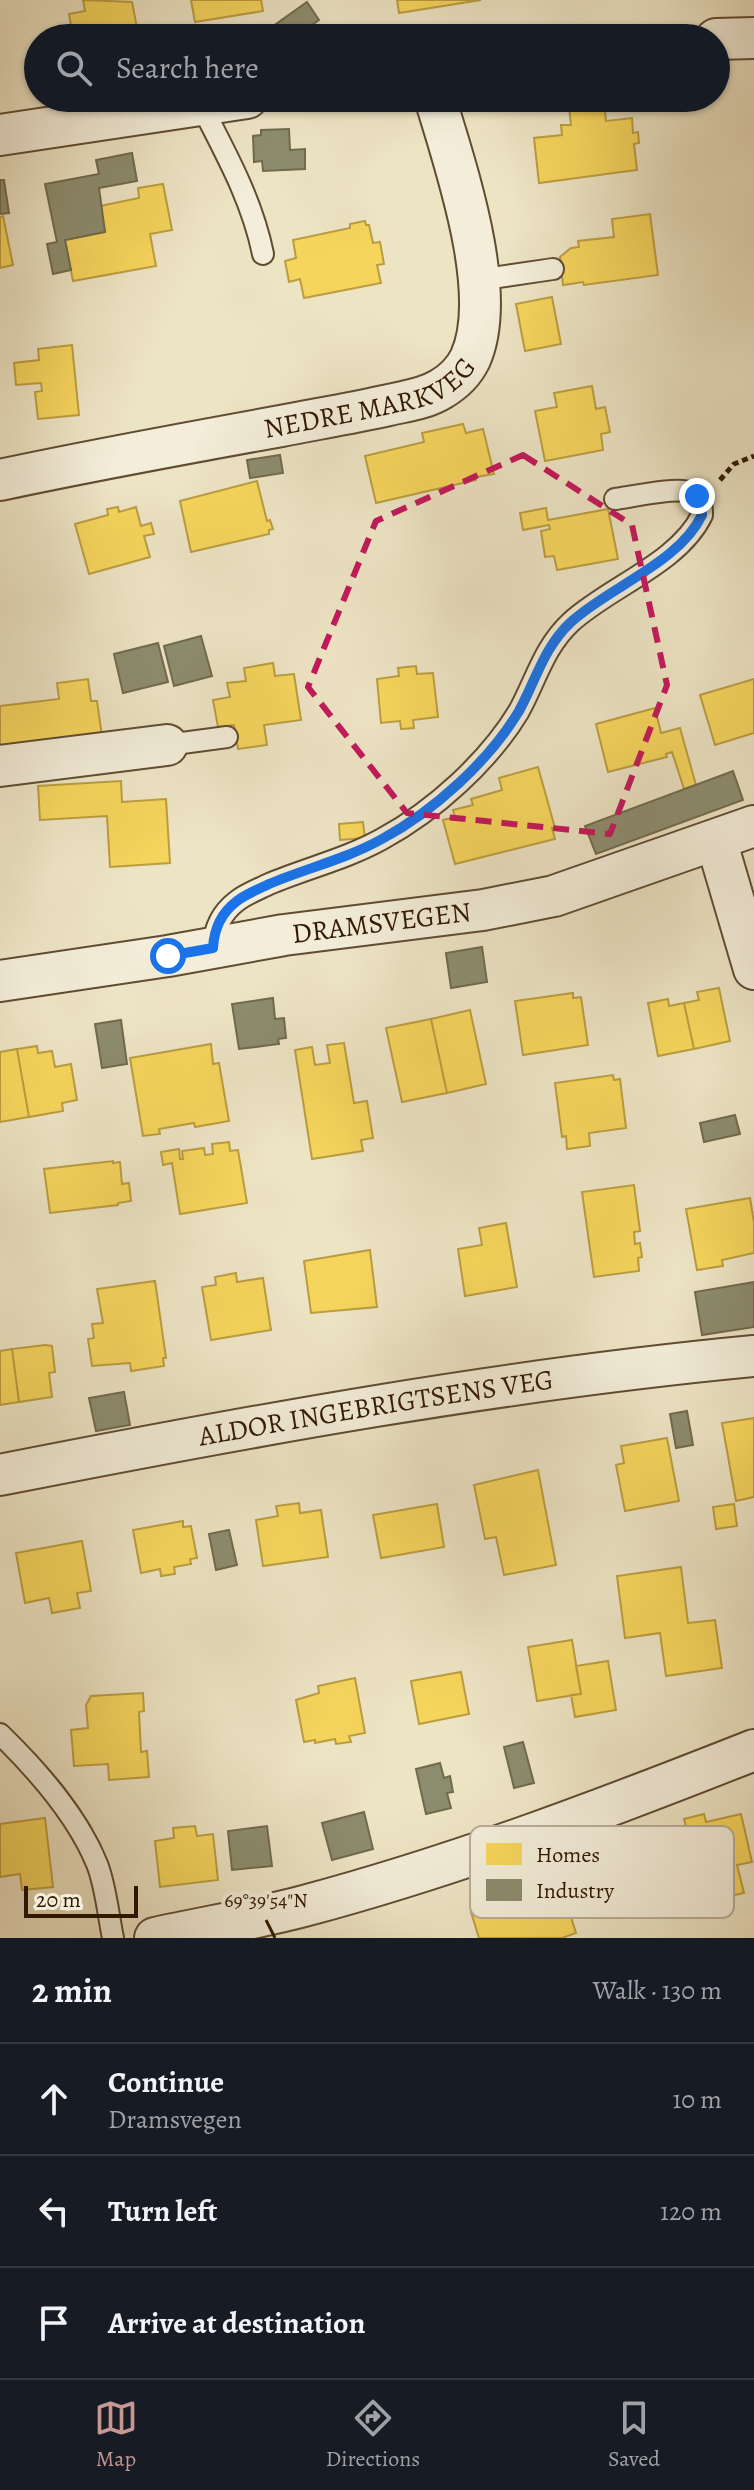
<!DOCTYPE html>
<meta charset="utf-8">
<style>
:root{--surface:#171b24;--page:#20242c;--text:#f1f3f6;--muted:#9ea1a6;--line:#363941;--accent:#c59692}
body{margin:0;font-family:Alegreya,serif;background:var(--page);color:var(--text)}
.scale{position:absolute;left:24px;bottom:20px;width:114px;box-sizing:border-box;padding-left:8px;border:4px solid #311900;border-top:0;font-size:22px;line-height:28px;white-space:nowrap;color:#311900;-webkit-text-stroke:6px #f3edd9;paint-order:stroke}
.stop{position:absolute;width:24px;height:24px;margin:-18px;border:6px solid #1a73e8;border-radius:50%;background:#fff}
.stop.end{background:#1a73e8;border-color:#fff;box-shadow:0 2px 8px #0008}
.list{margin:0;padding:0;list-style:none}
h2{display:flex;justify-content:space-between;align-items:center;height:104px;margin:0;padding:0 32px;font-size:34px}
h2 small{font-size:26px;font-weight:400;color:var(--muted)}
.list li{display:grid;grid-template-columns:52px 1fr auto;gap:24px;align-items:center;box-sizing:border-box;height:112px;padding:0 32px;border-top:2px solid var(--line)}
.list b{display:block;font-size:30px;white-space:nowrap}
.list p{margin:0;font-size:26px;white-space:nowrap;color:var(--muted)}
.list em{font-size:26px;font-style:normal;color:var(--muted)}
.icon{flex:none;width:44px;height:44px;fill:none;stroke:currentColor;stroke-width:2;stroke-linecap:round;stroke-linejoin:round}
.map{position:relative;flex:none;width:754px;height:1938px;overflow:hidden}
.search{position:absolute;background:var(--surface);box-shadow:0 2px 6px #0004;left:24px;right:24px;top:24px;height:88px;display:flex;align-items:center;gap:20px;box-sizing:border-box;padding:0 28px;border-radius:44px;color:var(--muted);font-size:30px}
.sheet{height:440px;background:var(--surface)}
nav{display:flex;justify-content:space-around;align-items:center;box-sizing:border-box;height:112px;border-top:2px solid var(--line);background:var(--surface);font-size:22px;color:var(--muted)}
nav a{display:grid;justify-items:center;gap:4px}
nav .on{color:var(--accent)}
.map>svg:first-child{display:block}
.homes{fill:#f6d55c;stroke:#bb9d40;stroke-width:2}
.industry{fill:#8c8c6e;stroke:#716a4d;stroke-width:2}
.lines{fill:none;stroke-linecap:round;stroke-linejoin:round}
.lane-casing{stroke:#604c31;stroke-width:24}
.street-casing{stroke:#604c31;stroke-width:44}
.path{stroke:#311900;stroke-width:5;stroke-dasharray:6 4;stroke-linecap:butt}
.lane{stroke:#f3edd9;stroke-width:20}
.street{stroke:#f3edd9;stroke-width:40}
.route{stroke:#1a73e8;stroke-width:10}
.marked{fill:none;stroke:#c2185b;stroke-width:6;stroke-dasharray:16 10;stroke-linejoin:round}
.ticks{fill:none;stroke:#311900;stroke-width:3}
.labels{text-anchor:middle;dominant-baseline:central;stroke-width:8;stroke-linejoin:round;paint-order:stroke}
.street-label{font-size:28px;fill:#311900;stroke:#f3edd9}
.key{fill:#f3edd9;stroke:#b9ad98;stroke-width:2}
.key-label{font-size:22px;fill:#311900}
.ticks-label{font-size:20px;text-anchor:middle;fill:#311900;stroke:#f3edd9;stroke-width:8;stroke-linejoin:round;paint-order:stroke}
</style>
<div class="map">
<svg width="754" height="1938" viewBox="0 0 754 1938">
<rect width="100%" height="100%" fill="#ede4c4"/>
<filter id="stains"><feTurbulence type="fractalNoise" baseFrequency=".0025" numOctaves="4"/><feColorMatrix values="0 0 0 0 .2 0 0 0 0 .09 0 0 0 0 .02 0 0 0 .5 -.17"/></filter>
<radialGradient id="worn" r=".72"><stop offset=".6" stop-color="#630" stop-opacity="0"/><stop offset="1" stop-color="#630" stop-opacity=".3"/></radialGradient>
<path class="homes" d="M83,0L132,2L139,38H73L69,14L85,11Z
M191,0H261L263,11L195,22Z
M397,0H481L399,13Z
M568,98H610L611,110L605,111L606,121L632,118L633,133L638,132L639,143L634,144L637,170L539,183L534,138L562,135L561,125H571Z
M163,184L172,230L150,234L156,266L73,281L65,240L105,232L100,206L139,198L138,188Z
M650,214L658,275L584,285L583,282L563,285L560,257L571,248L579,247L578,241L614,237L612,219Z
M3,216L13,265L0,268V217Z
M365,221L366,225H369L373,243L380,242L384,264L377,265L381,283L304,298L300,279L289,282L285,261L296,258L293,240L350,228V224Z
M552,297L561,344L525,351L516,304Z
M72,345L79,415L38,419L35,392L42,391L41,383L16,385L14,363L39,360L38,349Z
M592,386L596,409L605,407L610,432L601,434L603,450L545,461L535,411L557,407L554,393Z
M463,424L466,433L483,429L494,474L476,477V480L376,503L365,456L424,442L422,433Z
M257,481L267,521L270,520L273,529L269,530V534L191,552L180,501Z
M118,507L119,512L136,507L141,526L151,523L154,534L144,536L150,557L89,574L75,524L108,515L107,509Z
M546,508L548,520L608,509L618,559L557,570L554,556L545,557L541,531L550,529L549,525L523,530L520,513Z
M273,663L275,676L294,674L301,720L264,725L267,745L238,749L234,725L218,727L213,700L230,697L227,683L246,681L244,668Z
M416,666L417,674L433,673L438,717L413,720L414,728L401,729L400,721L381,723L377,679L399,676L398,668Z
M88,679L91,701H97L103,743L0,758V706L59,699L57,683Z
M754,679V733L715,745L700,695Z
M655,708L661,733L680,728L696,785L684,789L672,752L666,754L667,757L608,772L596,724Z
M538,767L555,828H552L555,839L455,864L443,820L455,817L453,810L473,805L471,799L502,790L499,778Z
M121,781L122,802L166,799L170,863L110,867L107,816L40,820L38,786Z
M363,822L365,838L340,840L339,824Z
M719,988L730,1041L694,1049L684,1003L699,1000L697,992Z
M573,993V998L581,997L588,1045L523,1055L515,1001Z
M668,999L669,1006L684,1003L694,1049L658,1056L648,1003Z
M470,1010L486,1084L447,1093L431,1019Z
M431,1019L447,1093L402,1102L386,1028Z
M344,1043L354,1103L367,1101L373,1138L361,1140L363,1151L312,1159L295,1050L312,1047L315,1065L330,1063L327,1045Z
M211,1044L213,1064L219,1063L229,1121L195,1127L194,1123L159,1129L160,1134L143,1136L130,1058Z
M37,1046L38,1053L52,1051L55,1067L71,1064L77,1100L62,1103L63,1111L29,1117L17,1049Z
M17,1049L29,1117L0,1122V1052Z
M613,1075L614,1080L620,1079L626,1128L589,1133L590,1146L567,1149L566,1136L562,1137L555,1083Z
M229,1142L230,1151L238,1150L247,1203L180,1214L172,1163L163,1165L161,1152L179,1149L180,1159H183L182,1151L204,1148L205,1155L213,1154L212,1144Z
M113,1161V1163L120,1162L122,1184L129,1183L131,1201L118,1203V1205L50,1213L44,1169Z
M634,1185L640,1231L634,1232L635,1244L640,1243L642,1257L638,1258L639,1271L594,1277L582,1192Z
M750,1198L754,1222V1253L722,1260L723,1266L697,1270L686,1209Z
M506,1223L517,1287L465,1296L458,1249L482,1245L479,1228Z
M370,1250L377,1307L311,1313L304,1261Z
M236,1273L237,1282L263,1278L271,1330L211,1340L202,1287L216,1285L215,1277Z
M155,1281L166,1358H163L164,1366L131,1371L130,1363L92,1366L88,1339L94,1338L92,1324L103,1323L97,1289Z
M45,1345L52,1346L55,1372L49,1373L52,1397L19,1402L12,1349Z
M12,1349L19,1402L0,1405V1351Z
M754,1418V1497L736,1501L722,1423Z
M667,1438L679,1501L625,1511L616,1465L624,1463L621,1446Z
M538,1470L556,1565L504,1575L496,1537L485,1539L474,1485Z
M299,1503L300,1513L321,1510L328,1557L263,1566L256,1520L278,1516L276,1506Z
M437,1504L444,1547L381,1558L373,1515Z
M734,1504L737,1526L716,1529L713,1507Z
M183,1521V1527L191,1526L197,1558L190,1559L191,1564L174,1567L175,1574L161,1576L160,1569L141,1573L133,1530Z
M82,1541L91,1591L77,1593L80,1608L52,1613L49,1598L25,1603L16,1553Z
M681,1567L688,1623L715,1620L722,1668L666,1676L660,1633L625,1638L617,1576Z
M572,1640L581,1694L537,1701L528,1647Z
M608,1661L616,1710L575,1717L571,1695L581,1694L576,1666Z
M461,1672L469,1714L419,1724L411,1681Z
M355,1678L365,1733L349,1736L351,1742L336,1744L335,1739L315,1743V1740L304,1742L296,1700L319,1693L318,1686Z
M143,1693L144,1711L139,1712L141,1752L147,1751L149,1777L109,1780L108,1764L74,1766L71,1730L88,1728L86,1705L91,1696Z
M704,1814L706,1822L741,1814L752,1862L737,1865L744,1893L684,1906L677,1875L696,1871L684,1819Z
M45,1818L53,1887L22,1890L20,1874L0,1877V1824Z
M195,1826L197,1836L213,1834L218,1880L160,1887L155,1841L174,1838L173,1828Z
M560,1883L576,1933L562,1938H479L471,1912Z"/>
<path class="industry" d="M307,2L319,20L294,38H286L276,24Z
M289,129L290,150L305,149V169L263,171L262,161L254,162L253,136L261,135V130Z
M132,153L137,181L99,188L105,232L65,240L71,270L53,274L47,244L57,242L45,184L99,174L96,160Z
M0,180H4L9,213L0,214Z
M280,455L283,473L250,478L247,460Z
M201,636L212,676L174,686L164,646Z
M158,643L168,682L123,693L114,654Z
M733,771L743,800L596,854L585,826Z
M482,947L487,982L451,988L446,953Z
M273,998L275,1019L284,1018L286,1038L278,1039L279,1044L239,1049L232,1004Z
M121,1020L127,1064L102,1068L95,1024Z
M735,1115L740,1134L704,1142L700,1123Z
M754,1282V1327L702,1335L695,1292Z
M124,1392L130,1425L96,1431L89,1398Z
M687,1411L693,1445L676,1448L670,1414Z
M229,1530L237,1565L216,1570L209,1534Z
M523,1742L534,1783L514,1788L504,1747Z
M440,1763L444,1778L450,1776L453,1792L447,1793L451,1808L426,1814L416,1769Z
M364,1812L373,1849L332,1860L322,1823Z
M267,1826L272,1866L232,1870L228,1831Z"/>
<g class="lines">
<g class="lane-casing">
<path id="lane" d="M201,105C226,154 252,200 263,254
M478,280L553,269
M167,745L227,737
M213,948C214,929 221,913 237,901C246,894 259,889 269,884C307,868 346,859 382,839C434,811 489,761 519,711C536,680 544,647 571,622C609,587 679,563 702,515C702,506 701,498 692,493C679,486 631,497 615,499
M0,1734C38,1771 77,1815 97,1864C106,1887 108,1914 113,1938"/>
</g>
<g class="street-casing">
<g id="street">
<path d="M716,39L754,38"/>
<path d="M0,135L247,98"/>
<path id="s1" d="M0,480C93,460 187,443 281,426C317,419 353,413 389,405C406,401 425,399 441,389C453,382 464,371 470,359C500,294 455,165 435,98"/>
<path d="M0,766L167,745"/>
<path d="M716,840L754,969"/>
<path id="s2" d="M0,981L168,956L284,935L483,910L554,896L754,826"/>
<path id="s3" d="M0,1475C249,1426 501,1380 754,1356"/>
<path d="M155,1938C205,1927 255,1919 304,1906C458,1865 607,1808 754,1750"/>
</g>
</g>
<path class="path" d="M720,480L734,464L754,456"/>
<use href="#lane" class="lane"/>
<use href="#street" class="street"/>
</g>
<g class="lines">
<path class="route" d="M168,956L213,948C214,929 221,913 237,901C246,894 259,889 269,884C307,868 346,859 382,839C434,811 489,761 519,711C536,680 544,647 571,622C609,587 679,563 702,515L701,502L697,496"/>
</g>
<path class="marked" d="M523,455L632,525L667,685L610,834L407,813L308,687L376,521Z"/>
<path class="ticks" d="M266,1920L275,1938"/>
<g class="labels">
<g class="street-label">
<text stroke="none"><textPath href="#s1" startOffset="380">NEDRE MARKVEG</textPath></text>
<text stroke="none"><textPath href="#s2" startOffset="386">DRAMSVEGEN</textPath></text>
<text stroke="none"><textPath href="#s3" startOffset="382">ALDOR INGEBRIGTSENS VEG</textPath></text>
</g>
</g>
<rect x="470" y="1826" width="264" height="92" rx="12" class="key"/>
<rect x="486" y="1843" width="36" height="22" fill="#f6d55c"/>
<rect x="486" y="1879" width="36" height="22" fill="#8c8c6e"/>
<g class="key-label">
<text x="536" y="1862">Homes</text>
<text x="536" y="1898">Industry</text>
</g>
<g class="ticks-label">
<text x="266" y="1907">69°39'54"N</text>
</g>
<rect width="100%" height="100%" filter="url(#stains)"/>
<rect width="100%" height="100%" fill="url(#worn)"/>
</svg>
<div class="scale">20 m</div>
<div class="stop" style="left:168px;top:956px"></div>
<div class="stop end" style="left:697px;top:496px"></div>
<div class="search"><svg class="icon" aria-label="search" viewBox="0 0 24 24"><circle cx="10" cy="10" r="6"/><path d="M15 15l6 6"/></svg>Search here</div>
</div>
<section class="sheet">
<h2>2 min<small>Walk · 130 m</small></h2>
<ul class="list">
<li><svg class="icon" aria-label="ahead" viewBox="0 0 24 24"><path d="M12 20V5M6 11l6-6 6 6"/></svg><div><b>Continue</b><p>Dramsvegen</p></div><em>10 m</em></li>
<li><svg class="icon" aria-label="left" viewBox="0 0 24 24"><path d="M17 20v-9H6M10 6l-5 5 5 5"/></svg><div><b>Turn left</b></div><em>120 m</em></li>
<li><svg class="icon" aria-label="arrive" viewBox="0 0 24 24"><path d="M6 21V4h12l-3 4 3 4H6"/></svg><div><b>Arrive at destination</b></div></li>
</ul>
</section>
<nav>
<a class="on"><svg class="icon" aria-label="map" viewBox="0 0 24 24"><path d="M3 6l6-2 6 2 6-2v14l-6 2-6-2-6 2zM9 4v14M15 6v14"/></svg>Map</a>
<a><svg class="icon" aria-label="directions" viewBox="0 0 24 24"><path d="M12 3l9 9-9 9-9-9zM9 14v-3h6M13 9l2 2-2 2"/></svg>Directions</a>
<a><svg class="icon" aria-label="saved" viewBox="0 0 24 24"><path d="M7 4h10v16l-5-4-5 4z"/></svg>Saved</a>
</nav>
